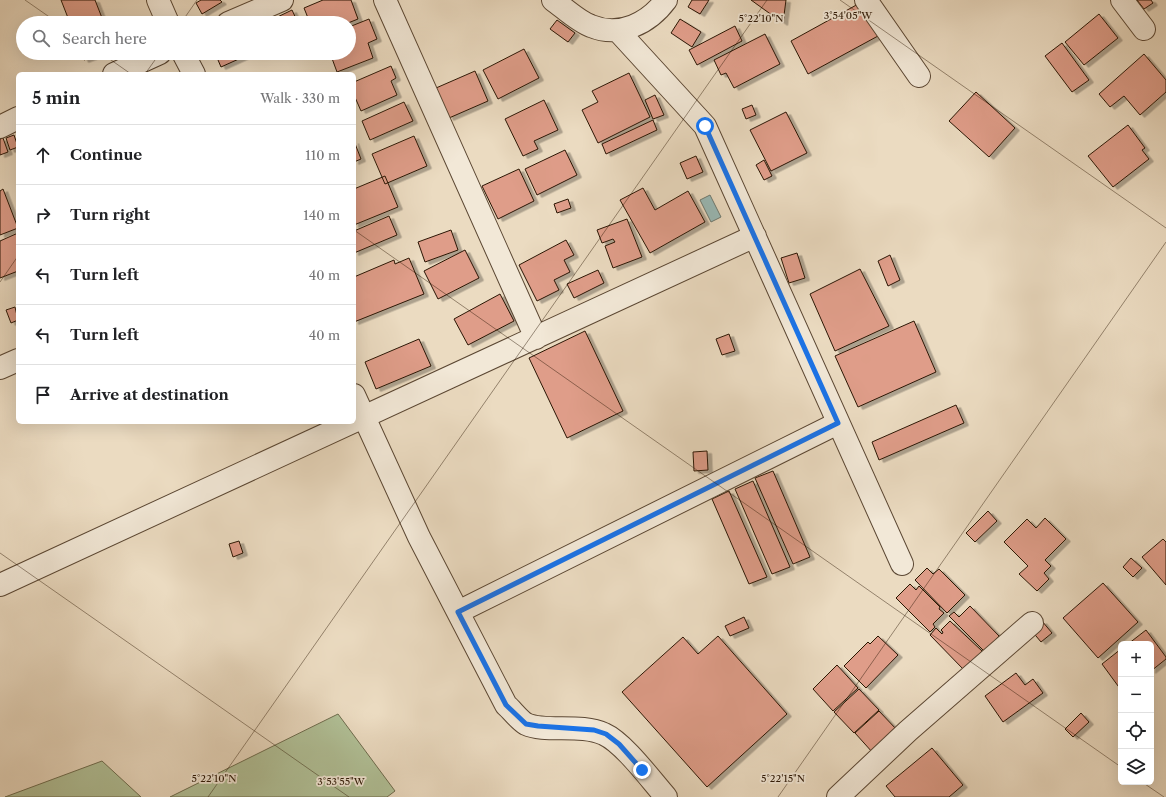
<!DOCTYPE html>
<meta charset="utf-8">
<style>
:root{--surface:#fff;--page:#f2f2f2;--text:#202124;--muted:#757577;--line:#e0e0e0}
body{margin:0;font-family:"Libre Caslon Text",serif;background:var(--page);color:var(--text)}
.controls{position:absolute;right:12px;bottom:12px;display:grid;overflow:hidden;border-radius:6px;box-shadow:0 4px 16px #0002}
.controls button{width:36px;height:36px;display:grid;place-items:center;padding:0;border:0;border-bottom:1px solid var(--line);background:var(--surface);color:var(--text);font:20px sans-serif}
.stop{position:absolute;width:12px;height:12px;margin:-9px;border:3px solid #1a73e8;border-radius:50%;background:#fff}
.stop.end{background:#1a73e8;border-color:#fff;box-shadow:0 1px 4px #0008}
.list{margin:0;padding:0;list-style:none}
h2{display:flex;justify-content:space-between;align-items:center;height:52px;margin:0;padding:0 16px;font-size:17px}
h2 small{font-size:13px;font-weight:400;color:var(--muted)}
.list li{display:grid;grid-template-columns:26px 1fr auto;gap:12px;align-items:center;box-sizing:border-box;height:60px;padding:0 16px;border-top:1px solid var(--line)}
.list b{display:block;font-size:15px;white-space:nowrap}
.list em{font-size:13px;font-style:normal;color:var(--muted)}
.icon{flex:none;width:22px;height:22px;fill:none;stroke:currentColor;stroke-width:2;stroke-linecap:round;stroke-linejoin:round}
.map{position:relative;flex:none;width:1166px;height:797px;overflow:hidden}
.search{position:absolute;background:var(--surface);box-shadow:0 4px 16px #0002;left:16px;top:16px;width:340px;height:44px;display:flex;align-items:center;gap:10px;box-sizing:border-box;padding:0 14px;border-radius:22px;color:var(--muted);font-size:15px}
.panel{position:absolute;background:var(--surface);box-shadow:0 4px 16px #0002;left:16px;top:72px;width:340px;height:352px;border-radius:6px}
.map>svg:first-child{display:block}
.green{fill:#b1c198;stroke:#6e6c4e}
.water{fill:#99bab7;stroke:#6d786f}
.building{fill:#df9d89;stroke:#2b1604;filter:url(#shadow)}
.lines{fill:none;stroke-linecap:round;stroke-linejoin:round}
.street-casing{stroke:#5b4733;stroke-width:24}
.street{stroke:#f2e8d7;stroke-width:22}
.route{stroke:#1a73e8;stroke-width:5}
.ticks{fill:none;stroke:#2b1604;stroke-width:1;stroke-opacity:0.45}
.ticks-label{font-size:10px;text-anchor:middle;fill:#2b1604;stroke:#f2e8d7;stroke-width:3.5;stroke-linejoin:round;paint-order:stroke}
</style>
<div class="map">
<svg width="1166" height="797" viewBox="0 0 1166 797">
<defs>
<filter id="shadow"><feDropShadow dx="4.5" dy="2.5" stdDeviation="0" flood-color="#0004"/></filter>
</defs>
<rect width="100%" height="100%" fill="#ebdbc1"/>
<filter id="stains"><feTurbulence type="fractalNoise" baseFrequency=".005" numOctaves="4"/><feColorMatrix values="0 0 0 0 .2 0 0 0 0 .09 0 0 0 0 .02 0 0 0 .5 -.17"/></filter>
<radialGradient id="worn" r=".72"><stop offset=".6" stop-color="#630" stop-opacity="0"/><stop offset="1" stop-color="#630" stop-opacity=".3"/></radialGradient>
<path class="green" d="M338,714L395,791L387,797H170Z
M102,761L141,797H5Z"/>
<path class="water" d="M710,195L721,217L711,222L700,200Z"/>
<path class="building" d="M61,0H95L104,23H70Z
M201,0H220L222,2L202,14L196,3Z
M323,0H351L358,19L348,23H310L304,8Z
M692,0H709L700,14L688,7Z
M751,0H786L783,23Z
M1137,0H1151L1153,3L1144,9Z
M860,3L878,36L808,74L791,41Z
M292,10L298,23H265Z
M1099,14L1118,38L1084,65L1065,42Z
M369,19L377,39L368,43L373,58L337,72L330,53H349V27Z
M680,19L701,32L692,47L671,33Z
M557,20L575,33L568,42L550,29Z
M735,26L742,41L697,65L689,50Z
M765,34L780,64L734,88L726,73L721,75L714,60Z
M1062,43L1089,80L1072,92L1045,56Z
M524,49L539,78L498,99L483,70Z
M81,53H103L84,60Z
M215,53H252L221,67Z
M1144,54L1166,80V92L1140,115L1124,96L1110,107L1099,94Z
M391,66L396,78L391,81L397,95L361,111L354,95V82Z
M475,71L488,101L449,118L436,88Z
M629,73L650,117L598,143L582,110L598,102L592,91Z
M976,92L1015,128L989,157L949,121Z
M655,95L664,115L653,119L645,100Z
M544,100L558,130L534,141L538,149L523,156L505,119Z
M404,102L413,121L370,140L362,121Z
M752,105L756,115L746,119L742,109Z
M786,112L807,153L771,171L750,130Z
M653,120L657,130L606,154L602,144Z
M1128,125L1145,148L1142,150L1149,159L1113,187L1088,156Z
M14,135L18,147L10,150L6,138Z
M414,136L427,166L385,184L372,154Z
M3,138L8,152L0,155V139Z
M354,141L361,159L354,162Z
M565,150L577,175L537,195L525,169Z
M696,156L703,172L687,179L680,163Z
M764,160L772,176L764,180L756,165Z
M519,169L534,201L498,219L482,186Z
M385,176L398,207L354,225V189Z
M643,188L655,210L688,191L705,222L650,253L620,200Z
M3,189L18,228L0,235V191Z
M568,199L571,208L557,213L554,204Z
M389,216L397,235L354,253V231Z
M627,219L642,257L613,268L605,246L615,242L613,239L602,243L597,230Z
M451,230L458,250L425,262L418,242Z
M18,233V271L0,278V241Z
M566,240L574,255L564,260L570,272L554,280L559,290L537,301L519,265Z
M465,250L479,278L438,299L424,271Z
M797,253L805,278L789,283L781,258Z
M890,255L900,280L888,286L878,261Z
M409,258L424,294L354,322V277L394,260L395,264Z
M860,269L889,326L835,351L810,294Z
M598,270L604,283L574,298L567,284Z
M500,294L514,321L468,345L454,319Z
M15,307L18,320L11,323L6,310Z
M914,321L936,372L858,407L835,356Z
M585,331L623,411L567,438L529,358Z
M729,334L735,351L722,355L716,339Z
M419,339L431,366L376,389L365,362Z
M956,405L964,423L879,460L872,442Z
M707,451L708,470L694,471L693,452Z
M773,471L810,557L793,564L755,478Z
M753,481L790,567L772,574L735,489Z
M729,491L767,577L749,584L712,499Z
M988,511L997,521L975,542L966,533Z
M1045,518L1066,539L1045,560L1051,566L1044,573L1049,579L1037,591L1019,574L1028,566L1004,542L1027,519L1036,528Z
M1163,539L1166,542V585L1142,557Z
M239,541L243,553L233,557L229,544Z
M1131,558L1142,568L1133,577L1123,567Z
M927,568L933,574L939,569L965,595L947,613L915,580Z
M1103,583L1138,622L1098,658L1063,618Z
M910,584L916,590L919,586L940,607L939,609L944,613L933,624L935,627L930,632L896,598Z
M970,606L999,636L984,651L949,616L954,612L959,617Z
M744,617L749,628L730,636L725,626Z
M950,621L982,651L964,670L930,635L936,628L942,634L943,632L941,630Z
M1042,621L1052,633L1041,642L1031,630Z
M1146,630L1166,657V659L1151,671V644H1128Z
M718,636L787,714L707,787L622,692L683,637L698,654Z
M878,636L898,655L866,688L844,666L868,642L870,644Z
M1121,649V690L1102,664Z
M837,665L858,688L833,711L813,689Z
M1016,673L1025,685L1033,679L1043,693L1003,722L985,696Z
M859,689L879,710L854,733L834,712Z
M879,711L897,730L873,753L855,733Z
M1081,713L1089,722L1073,737L1065,729Z
M932,748L963,785L949,797H895L886,786Z"/>
<g class="lines">
<g class="street-casing">
<path id="street" d="M158,0L168,23
M385,0L536,338
M553,0C564,8 579,22 591,26C620,38 649,23 666,0
M866,0L919,76
M1122,0L1144,29
M228,23L282,0
M618,31L705,126L902,564
M183,53L194,74
M114,74L160,53
M0,127L18,118
M0,368L18,360
M354,395L419,537L506,705C512,710 519,720 526,724C545,733 581,723 604,734C624,743 651,780 666,797
M0,585L755,236
M458,612L838,423
M838,797L908,731L1032,623"/>
</g>
<use href="#street" class="street"/>
</g>
<g class="lines">
<path class="route" d="M642,770L619,744L606,734L594,730L538,726L526,724L506,705L458,612L838,423L705,126"/>
</g>
<path class="ticks" d="M25,0L58,23M840,0L1166,228M181,23L197,0M101,53L131,74M145,74L160,53M354,230L1121,767M0,282L18,256M0,553L349,797M1142,782L1164,797M208,797L767,0M778,797L1166,242"/>
<g class="ticks-label">
<text x="848" y="19">3°54'05"W</text>
<text x="761" y="22">5°22'10"N</text>
<text x="214" y="782">5°22'10"N</text>
<text x="783" y="782">5°22'15"N</text>
<text x="341" y="785">3°53'55"W</text>
</g>
<rect width="100%" height="100%" filter="url(#stains)"/>
<rect width="100%" height="100%" fill="url(#worn)"/>
</svg>
<div class="controls">
<button>+</button>
<button>−</button>
<button><svg class="icon" aria-label="locate" viewBox="0 0 24 24"><circle cx="12" cy="12" r="6"/><path d="M12 2v4M12 18v4M2 12h4M18 12h4"/></svg></button>
<button><svg class="icon" aria-label="layers" viewBox="0 0 24 24"><path d="M12 4l9 5-9 5-9-5zM3 14l9 5 9-5"/></svg></button>
</div>
<div class="stop" style="left:705px;top:126px"></div>
<div class="stop end" style="left:642px;top:770px"></div>
<div class="search"><svg class="icon" aria-label="search" viewBox="0 0 24 24"><circle cx="10" cy="10" r="6"/><path d="M15 15l6 6"/></svg>Search here</div>
<section class="panel">
<h2>5 min<small>Walk · 330 m</small></h2>
<ul class="list">
<li><svg class="icon" aria-label="ahead" viewBox="0 0 24 24"><path d="M12 20V5M6 11l6-6 6 6"/></svg><div><b>Continue</b></div><em>110 m</em></li>
<li><svg class="icon" aria-label="right" viewBox="0 0 24 24"><path d="M7 20v-9h11M14 6l5 5-5 5"/></svg><div><b>Turn right</b></div><em>140 m</em></li>
<li><svg class="icon" aria-label="left" viewBox="0 0 24 24"><path d="M17 20v-9H6M10 6l-5 5 5 5"/></svg><div><b>Turn left</b></div><em>40 m</em></li>
<li><svg class="icon" aria-label="left" viewBox="0 0 24 24"><path d="M17 20v-9H6M10 6l-5 5 5 5"/></svg><div><b>Turn left</b></div><em>40 m</em></li>
<li><svg class="icon" aria-label="arrive" viewBox="0 0 24 24"><path d="M6 21V4h12l-3 4 3 4H6"/></svg><div><b>Arrive at destination</b></div></li>
</ul>
</section>
</div>
